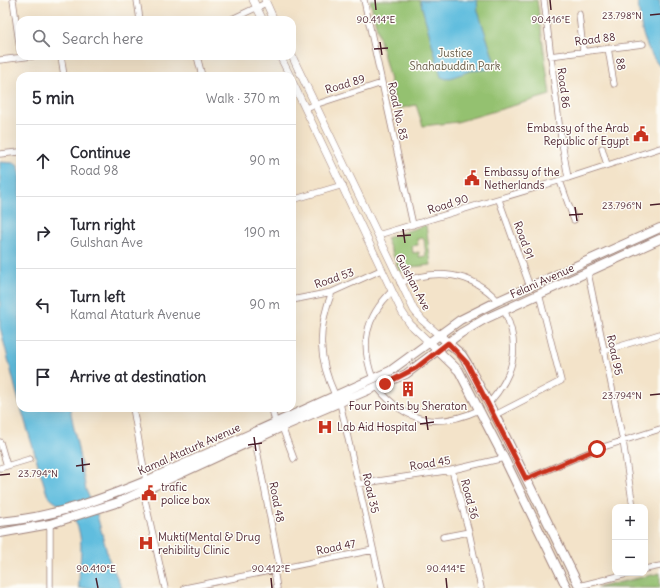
<!DOCTYPE html>
<meta charset="utf-8">
<style>
:root{--surface:#fff;--page:#f2f2f3;--text:#2b2b33;--muted:#7c7c81;--line:#e1e1e2}
body{margin:0;font-family:Delius,sans-serif;background:var(--page);color:var(--text)}
.controls{position:absolute;right:12px;bottom:12px;display:grid;overflow:hidden;border-radius:8px;box-shadow:0 4px 16px #0002}
.controls button{width:36px;height:36px;display:grid;place-items:center;padding:0;border:0;border-bottom:1px solid var(--line);background:var(--surface);color:var(--text);font:20px sans-serif}
.stop{position:absolute;width:12px;height:12px;margin:-9px;border:3px solid #c8321e;border-radius:50%;background:#fff}
.stop.end{background:#c8321e;border-color:#fff;box-shadow:0 1px 4px #0008}
.list{margin:0;padding:0;list-style:none}
h2{display:flex;justify-content:space-between;align-items:center;height:52px;margin:0;padding:0 16px;font-size:17px}
h2 small{font-size:13px;font-weight:400;color:var(--muted)}
.list li{display:grid;grid-template-columns:26px 1fr auto;gap:12px;align-items:center;box-sizing:border-box;height:72px;padding:0 16px;border-top:1px solid var(--line)}
.list b{display:block;font-size:15px;white-space:nowrap}
.list p{margin:0;font-size:13px;white-space:nowrap;color:var(--muted)}
.list em{font-size:13px;font-style:normal;color:var(--muted)}
.icon{flex:none;width:22px;height:22px;fill:none;stroke:currentColor;stroke-width:2;stroke-linecap:round;stroke-linejoin:round}
.map{position:relative;flex:none;width:660px;height:588px;overflow:hidden}
.search{position:absolute;background:var(--surface);box-shadow:0 4px 16px #0002;left:16px;top:16px;width:280px;height:44px;display:flex;align-items:center;gap:10px;box-sizing:border-box;padding:0 14px;border-radius:12px;color:var(--muted);font-size:15px}
.panel{position:absolute;background:var(--surface);box-shadow:0 4px 16px #0002;left:16px;top:72px;width:280px;height:340px;border-radius:12px}
.map>svg:first-child{display:block}
.green{fill:#94c170;stroke:#6f704e;fill-rule:evenodd}
.water{fill:#60bdde;stroke:#556e84}
.lines{fill:none;stroke-linecap:round;stroke-linejoin:round}
.minor-casing{stroke:#9e817a;stroke-width:7}
.tertiary-casing{stroke:#9e817a;stroke-width:8}
.secondary-casing{stroke:#9e817a;stroke-width:10}
.minor{stroke:#fff;stroke-width:5.5}
.tertiary{stroke:#fff;stroke-width:7}
.secondary{stroke:#fff;stroke-width:8}
.route{stroke:#c8321e;stroke-width:5}
.ticks{fill:none;stroke:#4a1f2b;stroke-width:1.5}
.labels{text-anchor:middle;dominant-baseline:central;stroke-width:3;stroke-linejoin:round;paint-order:stroke}
.street-label{font-size:11px;fill:#4a1f2b;stroke:#fdfcf7}
.park-label{font-size:11px;fill:#645843;stroke:#fdfcf7}
.poi-label{font-size:11px;fill:#4a1f2b;stroke:#fdfcf7;text-anchor:start}
.ticks-label{font-size:10px;text-anchor:middle;fill:#4a1f2b;stroke:#fdfcf7;stroke-width:3;stroke-linejoin:round;paint-order:stroke}
</style>
<div class="map">
<svg width="660" height="588" viewBox="0 0 660 588">
<rect width="100%" height="100%" fill="#fdfcf7"/>
<filter id="ink" filterUnits="userSpaceOnUse"><feTurbulence type="fractalNoise" baseFrequency=".025" numOctaves="2"/><feDisplacementMap in="SourceGraphic" scale="8" xChannelSelector="R" yChannelSelector="G"/><feConvolveMatrix kernelMatrix="1 2 1 2 8 2 1 2 1" color-interpolation-filters="sRGB"/></filter>
<filter id="wash" filterUnits="userSpaceOnUse"><feTurbulence type="fractalNoise" baseFrequency=".012" numOctaves="4" result="noise"/><feDisplacementMap in="SourceGraphic" scale="16" xChannelSelector="R" yChannelSelector="G"/><feGaussianBlur stdDeviation="0.9" result="paint"/><feColorMatrix in="noise" values="0 0 0 0 0 0 0 0 0 0 0 0 0 0 0 0 0 1.4 0 .05"/><feComposite in="paint" operator="in"/></filter>
<g filter="url(#wash)">
<rect width="100%" height="100%" fill="#f3e3c9"/>
<path class="green" d="M370,0H537L550,95L457,122L423,126L416,105L397,109Z
M426,225L431,265L411,267L400,272L386,238ZM424,238L426,256L419,257V252L413,253L412,246L418,245L417,239Z
M660,573V588H596Z"/>
<path class="water" d="M420,0H477L478,11L494,60V64L491,69L470,71L447,79L441,77Z
M638,0H660V67C643,45 640,27 638,0Z
M0,162L16,163L20,171V406L0,327Z
M21,408H70L86,490L97,515L109,560L122,588H79C78,563 88,535 70,513C63,505 52,503 47,494Z"/>
</g>
<g filter="url(#ink)">
<g class="lines">
<g class="minor-casing">
<path id="minor" d="M13,0L20,50
M137,0L140,20
M364,0L413,225
M544,0L560,131L568,178
M579,14L583,50
M230,20L266,3
M608,48L614,84
M61,56L64,76
M197,56L202,76
M550,56L643,44
M0,60L33,56
M305,108L382,83
M602,148L607,165
M0,154L19,152
M560,181L574,220
M292,200L343,185
M499,200L530,287
M378,235L568,178L660,148
M588,273L623,441L633,507
M400,283C435,268 472,272 498,301
M332,292C317,330 318,358 335,395
M292,300L332,292L381,270
M604,351L660,334
M373,379C360,344 365,318 392,291
M377,387C406,423 438,429 479,410
M340,403L382,588
M489,403C515,374 521,346 504,310
M133,408L146,481
M272,408L275,422
M495,415L561,381L539,294
M282,427L294,459
M255,440L280,569
M0,442L7,466
M0,468L30,459
M452,470L469,532L481,588
M526,479L597,449L660,429
M358,484L452,470L504,458
M143,491L165,588
M50,524V588
M443,537L469,532
M645,569L660,566
M274,570L277,588
M579,586L631,573
M185,588L373,550"/>
</g>
<g class="tertiary-casing">
<path id="tertiary" d="M253,0L263,20
M265,0L274,20
M280,56L290,76
M292,56L414,310L422,320L439,335
M292,81L402,312L410,324L429,342"/>
</g>
<g class="secondary-casing">
<path id="secondary" d="M439,335L462,355L467,363L495,415L580,588
M429,342L459,371L504,458L567,588
M0,522C53,517 97,501 146,481L390,371L460,320L498,301L660,228
M0,533L50,524L119,502L282,427L406,374L461,333L485,319L660,239"/>
</g>
<use href="#minor" class="minor"/>
<use href="#tertiary" class="tertiary"/>
<use href="#secondary" class="secondary"/>
</g>
</g>
<g class="lines" filter="url(#ink)">
<path class="route" d="M385,384L416,368L448,343L467,363L526,479L597,449"/>
</g>
<path class="ticks" d="M375,0L376,10M550,0L551,10M650,15L660,14M380,42L382,55M374,49L388,48M650,205L660,204M575,207L577,221M569,215L583,214M403,229L405,243M397,236L411,235M650,395L660,394M426,416L428,430M420,424L434,422M254,437L256,451M248,445L262,443M82,458L83,472M76,466L90,464M0,475L10,474M96,578L98,588M271,578L272,588M446,578L447,588"/>
<defs>
<g id="civic-bare" transform="scale(1.2)"><path d="M-.6-6.5H3V-4.5H.6V-3L4-1V1h2V6H-6V1h2V-1L-.6-3ZM-1.2 2.5V6h2.4V2.5Z" fill="#c8321e" stroke="#fdfcf7" stroke-width="2.5" paint-order="stroke"/></g>
<g id="building-bare" transform="scale(1.2)"><path d="M-4-6H4V6H1V3H-1V6H-4ZM-2.5-4.3h1.7v1.8h-1.7ZM.8-4.3h1.7v1.8H.8ZM-2.5-1h1.7V.8h-1.7ZM.8-1h1.7V.8H.8Z" fill="#c8321e" stroke="#fdfcf7" stroke-width="2.5" paint-order="stroke"/></g>
<g id="hospital-bare" transform="scale(1.2)"><path d="M-5-5h3v3.5h4V-5h3V5h-3V1.5h-4V5h-3Z" fill="#c8321e" stroke="#fdfcf7" stroke-width="2.5" paint-order="stroke"/></g>
</defs>
<g fill-rule="evenodd">
<use href="#civic-bare" x="641" y="134"/>
<use href="#civic-bare" x="472" y="178"/>
<use href="#building-bare" x="408" y="389"/>
<use href="#hospital-bare" x="325" y="427"/>
<use href="#civic-bare" x="149" y="493"/>
<use href="#hospital-bare" x="146" y="543"/>
</g>
<g class="labels">
<g class="street-label">
<text transform="translate(595 39) rotate(-7)">Road 88</text>
<text transform="translate(621 64) rotate(80)">88</text>
<text transform="translate(345 84) rotate(-17)">Road 89</text>
<text transform="translate(564 88) rotate(83)">Road 86</text>
<text transform="translate(398 111) rotate(78)">Road No. 83</text>
<text transform="translate(448 204) rotate(-17)">Road 90</text>
<text transform="translate(524 240) rotate(70)">Road 91</text>
<text transform="translate(334 278) rotate(-19)">Road 53</text>
<text transform="translate(542 281) rotate(-24)">Felani Avenue</text>
<text transform="translate(413 282) rotate(62)">Gulshan Ave</text>
<text transform="translate(615 355) rotate(78)">Road 95</text>
<text transform="translate(189 449) rotate(-24)">Kamal Ataturk Avenue</text>
<text transform="translate(430 463) rotate(-9)">Road 45</text>
<text transform="translate(371 493) rotate(77)">Road 35</text>
<text transform="translate(470 499) rotate(75)">Road 36</text>
<text transform="translate(277 502) rotate(79)">Road 48</text>
<text transform="translate(336 547) rotate(-11)">Road 47</text>
</g>
<g class="park-label">
<text x="455" y="53">Justice<tspan x="455" dy="13">Shahabuddin Park</tspan></text>
</g>
<g class="poi-label">
<text x="629" y="128" text-anchor="end">Embassy of the Arab<tspan x="629" dy="13">Republic of Egypt</tspan></text>
<text x="484" y="172">Embassy of the<tspan x="484" dy="13">Netherlands</tspan></text>
<text x="408" y="406" text-anchor="middle">Four Points by Sheraton</text>
<text x="337" y="427">Lab Aid Hospital</text>
<text x="161" y="487">trafic<tspan x="161" dy="13">police box</tspan></text>
<text x="158" y="537">Mukti(Mental &amp; Drug<tspan x="158" dy="13">rehibility Clinic</tspan></text>
</g>
</g>
<g class="ticks-label">
<text x="622" y="19">23.798°N</text>
<text x="376" y="23">90.414°E</text>
<text x="551" y="23">90.416°E</text>
<text x="622" y="209">23.796°N</text>
<text x="622" y="399">23.794°N</text>
<text x="38" y="477">23.794°N</text>
<text x="96" y="572">90.410°E</text>
<text x="271" y="572">90.412°E</text>
<text x="446" y="572">90.414°E</text>
</g>
</svg>
<div class="controls">
<button>+</button>
<button>−</button>
</div>
<div class="stop" style="left:597px;top:449px"></div>
<div class="stop end" style="left:385px;top:384px"></div>
<div class="search"><svg class="icon" aria-label="search" viewBox="0 0 24 24"><circle cx="10" cy="10" r="6"/><path d="M15 15l6 6"/></svg>Search here</div>
<section class="panel">
<h2>5 min<small>Walk · 370 m</small></h2>
<ul class="list">
<li><svg class="icon" aria-label="ahead" viewBox="0 0 24 24"><path d="M12 20V5M6 11l6-6 6 6"/></svg><div><b>Continue</b><p>Road 98</p></div><em>90 m</em></li>
<li><svg class="icon" aria-label="right" viewBox="0 0 24 24"><path d="M7 20v-9h11M14 6l5 5-5 5"/></svg><div><b>Turn right</b><p>Gulshan Ave</p></div><em>190 m</em></li>
<li><svg class="icon" aria-label="left" viewBox="0 0 24 24"><path d="M17 20v-9H6M10 6l-5 5 5 5"/></svg><div><b>Turn left</b><p>Kamal Ataturk Avenue</p></div><em>90 m</em></li>
<li><svg class="icon" aria-label="arrive" viewBox="0 0 24 24"><path d="M6 21V4h12l-3 4 3 4H6"/></svg><div><b>Arrive at destination</b></div></li>
</ul>
</section>
</div>
